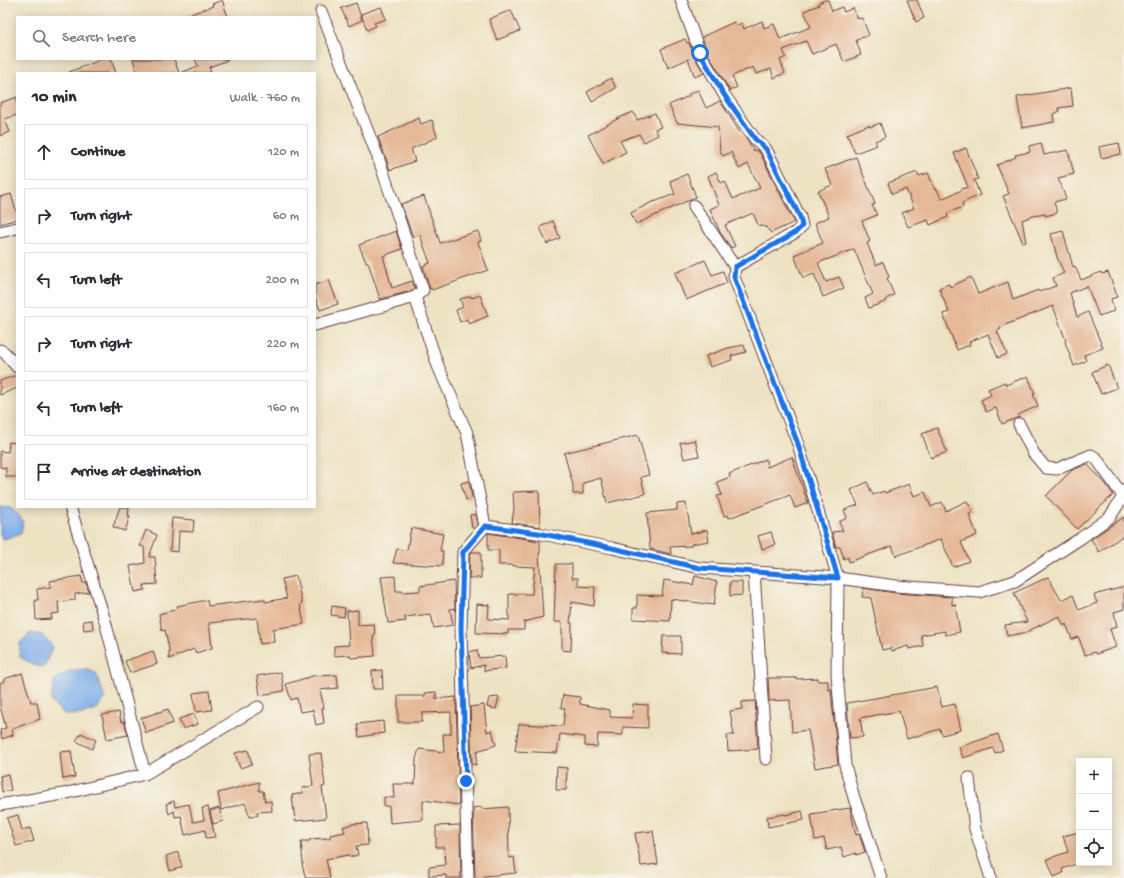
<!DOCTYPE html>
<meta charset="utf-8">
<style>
:root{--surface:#fff;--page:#f2f2f3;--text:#2b2b33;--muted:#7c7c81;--line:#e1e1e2}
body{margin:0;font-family:"Gochi Hand",sans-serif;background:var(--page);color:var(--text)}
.controls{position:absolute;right:12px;bottom:12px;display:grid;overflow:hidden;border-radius:0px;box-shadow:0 2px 10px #0003}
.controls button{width:36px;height:36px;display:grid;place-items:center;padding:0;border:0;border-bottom:1px solid var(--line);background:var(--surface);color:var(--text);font:20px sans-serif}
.stop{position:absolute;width:12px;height:12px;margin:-9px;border:3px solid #1a73e8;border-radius:50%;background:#fff}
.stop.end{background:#1a73e8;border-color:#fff;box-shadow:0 1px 4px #0008}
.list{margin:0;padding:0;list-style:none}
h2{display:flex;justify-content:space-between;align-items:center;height:52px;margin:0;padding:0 16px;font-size:17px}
h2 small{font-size:13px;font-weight:400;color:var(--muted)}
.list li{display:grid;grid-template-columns:26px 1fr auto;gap:12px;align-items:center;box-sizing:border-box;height:56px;margin:0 8px 8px;padding:0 8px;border:1px solid var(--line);border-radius:0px}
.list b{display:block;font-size:15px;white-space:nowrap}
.list em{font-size:13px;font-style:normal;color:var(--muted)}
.icon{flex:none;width:22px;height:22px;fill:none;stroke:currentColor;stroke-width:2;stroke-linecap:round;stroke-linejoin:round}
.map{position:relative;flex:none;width:1124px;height:878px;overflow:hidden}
.search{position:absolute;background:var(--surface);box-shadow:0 2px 10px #0003;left:16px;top:16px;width:300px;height:44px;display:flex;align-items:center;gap:10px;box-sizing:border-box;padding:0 14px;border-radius:0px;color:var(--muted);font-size:15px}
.panel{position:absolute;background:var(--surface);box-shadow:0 2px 10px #0003;left:16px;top:72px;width:300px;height:436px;border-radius:0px}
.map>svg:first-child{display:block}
.water{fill:#80afea;stroke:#65678a}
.building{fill:#e5b998}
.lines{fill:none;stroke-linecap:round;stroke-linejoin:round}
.minor-casing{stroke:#623c42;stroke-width:13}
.minor{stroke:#fff;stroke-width:11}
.route{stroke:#1a73e8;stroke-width:5}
</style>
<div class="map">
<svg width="1124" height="878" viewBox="0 0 1124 878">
<rect width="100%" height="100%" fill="#f7f3e8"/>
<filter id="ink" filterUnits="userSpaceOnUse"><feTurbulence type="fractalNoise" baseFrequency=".025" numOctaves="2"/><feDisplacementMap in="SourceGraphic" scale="8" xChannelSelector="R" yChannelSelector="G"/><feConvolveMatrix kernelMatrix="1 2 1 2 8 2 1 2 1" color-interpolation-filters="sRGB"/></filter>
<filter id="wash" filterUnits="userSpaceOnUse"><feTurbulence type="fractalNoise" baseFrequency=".012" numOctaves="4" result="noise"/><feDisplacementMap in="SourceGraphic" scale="16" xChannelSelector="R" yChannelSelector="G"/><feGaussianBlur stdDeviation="0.9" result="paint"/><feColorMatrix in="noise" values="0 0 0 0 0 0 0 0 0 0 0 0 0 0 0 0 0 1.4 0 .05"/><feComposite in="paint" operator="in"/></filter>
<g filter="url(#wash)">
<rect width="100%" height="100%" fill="#ede2c2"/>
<path class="water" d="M0,507L11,508C21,518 25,518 21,533L4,539L0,536Z
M30,633L42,635L53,646L44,667L33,665L20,657V643Z
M84,669L96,673L105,699L96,710L82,714L66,715L53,704L51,700L55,679L70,671Z"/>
<g id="blocks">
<path class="building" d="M222,0L228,17H185V16L213,6L212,4Z
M825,0H828L832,11L842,7L844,12L853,8L858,19L862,18L869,35L856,40L861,55L844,62L836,44L812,54L806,41L783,50L786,57L780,60L785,73L774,78L771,69L756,74L753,67L732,76L737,87L730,91L706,50L702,37L734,22L735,26L742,23L744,29L762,21L764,28L774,24L780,39L811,27L804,11L819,5L818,3Z
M907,0H917L924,18L916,22Z
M356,3L362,20L349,26L341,8Z
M381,7L386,19L374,23L376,26L367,30L361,14Z
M511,10L520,31L497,40L489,19Z
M685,39L687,43H689L694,56L704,73L695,77L688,59L668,68L661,49Z
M103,59H111L116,73H70L69,72Z
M133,59H174L179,73H137Z
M195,59H227L228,60L209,67L211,73H183V72L198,66Z
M611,78L616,88L592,102L587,92Z
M1071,88L1073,106L1058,108L1060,111L1053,114L1054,122L1022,128L1017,97Z
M698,90L706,108L720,101L741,134L747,139L754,151L756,150L760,153L794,222L771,233L766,227L758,225L753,213L725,225L735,246L731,248L720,232L710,209L719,205L708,176L716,172L721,183L725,181L733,199L760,188L748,164L739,169L731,152L723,156L720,151L718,127L677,123L669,105L689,96V94Z
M17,97V115L5,119L10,132L0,136V103Z
M633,112L637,120L655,113L661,127L655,129L658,135L644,142L639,134L620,141L626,152L603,164L588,135L621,117Z
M419,118L421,124L432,120L437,137L411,149L415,161L390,170L378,137Z
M880,123L885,137L875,141L877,145L855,153L847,134L869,125L870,127Z
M1041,143L1044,155L1068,150L1074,174L1058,178L1066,199L1054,202L1057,213L1045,216V214L1033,216L1022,220L1026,242L1023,243L1003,196L1009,194L997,165L1016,157L1015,155L1030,152L1029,146Z
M1119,143L1121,154L1101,158L1099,147Z
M966,148L978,179L974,180L980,195L962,203L963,207L947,213L948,217L930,225L928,220L908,227L902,213L914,208L906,189L892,194L888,183L917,172L919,176L928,173L935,190L937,189L941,199L962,190L961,189L968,187L954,153Z
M856,157L875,204L872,205L877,215L862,221L870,241L867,243L876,265L883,262L889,277L887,278L894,295L886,299L887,301L869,308L865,298L873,294L854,249L818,263L826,282L839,277L844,288L823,297L814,274L803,278L794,255L823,243L815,223L829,217L818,191L832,185L825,169Z
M687,174L696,197L636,224L631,213L654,201V202L675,194L670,181Z
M11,194L17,214V219L0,224V197Z
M424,196L440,243L478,231L481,241L478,242L488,270L432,290L431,288L430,289L423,266L430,263L420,235L413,237L401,204Z
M553,221L560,238L547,244L540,227Z
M396,231L402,249L383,256L392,288L412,281L415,288L412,291L380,299L368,262H366L359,245Z
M1063,231L1073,267L1075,266L1081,280L1101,272L1102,274L1108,272L1114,287L1117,297L1111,299L1114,311L1099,316L1087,286L1070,293L1077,317L1088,312L1103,348L1084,355L1086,361L1074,366L1065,342L1066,341L1053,306L1000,327L1001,329L997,331L1007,354L998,358L988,334L969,342L970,345L957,350L943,314L949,312L939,288L949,284L950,287L971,277L978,294L1008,282L1013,300L1038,290L1039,292L1056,286L1053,278L1064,273L1057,257L1051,234Z
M705,260L712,275L723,271L727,283L686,300L675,273Z
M329,280L338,304L320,310L315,297V285Z
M480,295L488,316L469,324L467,319L460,322L456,310L463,307L460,299L471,296L472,298Z
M744,345L746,352L731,356L732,360L710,367L706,356L728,348Z
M1108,365L1117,388L1101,394L1092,372Z
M17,375V388L0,395V381Z
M1028,376L1035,394H1033L1038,406L1018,415L1019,417L1002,424L996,408L986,412L981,400L991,395L988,389L1005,382L1006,385Z
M937,428L947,452L931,458L922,434Z
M638,435L649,475L641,477L645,494L607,503L601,478L583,483V494H573V485L564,453Z
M695,440L699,456L684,459L680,443Z
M9,442L17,443V477H6V468L0,467V451L8,452Z
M792,457L808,503L795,508L790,495L729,518L728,515L724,516L717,496L722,495L717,482L730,477L729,474L766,459L767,467Z
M1087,464L1106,484L1113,495L1077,529L1046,496L1072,470Z
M469,481L472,498L466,500L461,483Z
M867,482L873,495L884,491L885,493L909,484L914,496L925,492L931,507L942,502L946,511L967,501L973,512L969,514L977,535L961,542L969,561L953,567L941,539L896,556L892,546L849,562L848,557L844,559L840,547H836L832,532L843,531L839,522L847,518L844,510L858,505L851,490Z
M539,491L540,527L512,523L514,508L513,492Z
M686,503L691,534L707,530L709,541L691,544V546L670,547L671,554L650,549L647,513L677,510V504Z
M120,507H129L128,516H130L125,531L113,527Z
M474,514H475L477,524L475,528H472L470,515Z
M1124,517V535L1099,552L1091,539Z
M172,518L194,520L193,532L179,531L178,552L170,551Z
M411,528L443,534L440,551H443L442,566L393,563L397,549L407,550Z
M146,530L157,535L149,557H155L157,584L144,585L145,590L135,592L130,566L145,563L144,547L140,546Z
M771,532L775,545L762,549L758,536Z
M488,533L540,541V553H539L543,617L524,622V630H508V634L476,633L477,604L489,605L488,619L509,620V594H532L535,567L514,566V565H499V550H488Z
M472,552H481V578H469L470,555Z
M556,564H572V578H578V586L595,587L594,606L572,602L570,623H572L571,651L562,650V622H554Z
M81,576L83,583H86L89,592L75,594V600L58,602L59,613L51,614L52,619L36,620L35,600H38L37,589L51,587L50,581Z
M296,576L302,603L300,604L304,624L273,629L274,642L260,644L257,618L209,623L212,648L196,653L194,649L169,659V649L165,630L162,631L159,614L178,609L177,606L207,600L208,606L264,599L265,602L287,598L282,579Z
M395,576L396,591H402V592L420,591V586L454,581L455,608L450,609L453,625L434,628L431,614L405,617L406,621L388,623L381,577Z
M695,576L717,582L714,605L671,599L670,621L633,619V608H637V595L662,596L664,580L693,585Z
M1048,577L1061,600L1073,595L1079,610L1097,603L1094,595L1124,587V609L1114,612L1117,627L1110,629L1116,647L1096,654L1095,652L1085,655L1079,638L1078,637L1072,639L1066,624L1064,626L1059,616L1028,631V632L1007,636L1005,625L1027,622L1014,593Z
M730,582H742V595L730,596Z
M863,588L895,593L952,597V605L955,604L960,632L945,635V631L921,635L923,646L909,649L908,646L892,651L891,648L882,650L871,598L862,597Z
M332,606L345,608L344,617L331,615Z
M358,610V625L374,624L375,635H373L375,656L351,658L350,655L334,656V646L349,645L347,611Z
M92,620L93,629L84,630L83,621Z
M663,636H681V654L662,653Z
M477,650L479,658L505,656L506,668L484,671V665L471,668L469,652Z
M153,651L157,664L130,673L125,661Z
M382,670L383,689H373L372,671Z
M281,672L284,691L260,695L257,676Z
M22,673L31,702H37L40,719L12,729L13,735L2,739L0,730L6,728L0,706V683L4,681V679Z
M316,675V676L337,675L338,688L320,690L324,708H322L324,723L316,725L313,710L300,712L297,698L291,700L286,684Z
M768,678H796V679L818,678V681H828V690L831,689L838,764L815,768L808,730L792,732L790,700L769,701Z
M937,687L942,707L955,704L961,730L942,735L940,729L907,739L899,711L860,718L863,737L850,738L847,703Z
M209,691L212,710L196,712L193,693Z
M436,692V699L456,697L459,805L423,800V820L390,823L389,806H384V797L394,798L393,784H415L416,759L419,749L444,752L443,734H451V712L422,713V722H398V696H425V693Z
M563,695L580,697V704L610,710V717L632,718L633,704L648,705V728L623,727V735L598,734L597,747L585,746V737L560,734L557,753L515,751L519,724L563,726L565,708H561Z
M499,697L496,709L487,707L489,698Z
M755,701L758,749L728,751L727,735H734L730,711L742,709V702Z
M484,705L487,732L492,730L496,745L477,751L476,765L472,764L470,707Z
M168,709L173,723L146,733L141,718Z
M119,712L121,722L124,721L128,735L107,739L102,715Z
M194,714L198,724L183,729L179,719Z
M383,721L384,733L359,737L357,724Z
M81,733L96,740L92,749L76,741Z
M998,734L1003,750L995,753L993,748L963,758L959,747Z
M248,750L252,764L240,768L235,753Z
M71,751L75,777L63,779L60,752Z
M321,753L325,786L322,787L326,818L295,821L292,795L303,793L302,788L313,786L309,754Z
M557,767L567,768L566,790H556Z
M8,774L11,790L2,792L0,776Z
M259,782V791H263L265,802L271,801L272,811L257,812L258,815L250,817L245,803L221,810L218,793Z
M174,801L175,807L189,804L193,822L204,820L202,808L208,807L215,837L206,838L205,830L185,835L181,816L175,817L174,811L169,814L166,804Z
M482,807V809L508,807L509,858L514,857L516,873L475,877L473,808Z
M219,808L223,821L213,824L210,811Z
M850,808L856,835L859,834L865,852L856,855V853L844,857L841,847L827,850L824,838L815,840L811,814Z
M802,811L804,820L768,827L767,817L785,814V815Z
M18,815L22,830L30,828L34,841L16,846L7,818Z
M367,823L368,845L356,846L358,855L349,857V855L326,859L330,878H306L302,865L303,864L301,841H310V839L330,838V835L345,832L343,827L352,824Z
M460,825L461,878H446V875L429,876V867L445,865L444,847H436V826Z
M653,831L658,864L641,866L635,833Z
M1079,832V863L1062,869L1063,873L1054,877L1047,859L1068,852L1063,836Z
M178,852L182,867L170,871L166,856Z"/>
</g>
</g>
<g filter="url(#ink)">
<use href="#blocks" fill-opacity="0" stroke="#623c42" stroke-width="1"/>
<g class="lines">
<g class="minor-casing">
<path id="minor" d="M694,206L735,267
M0,232L17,228
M415,297L438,366L467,433L485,526
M315,325L415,297L423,290L379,160L321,11
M0,350L5,353L17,367
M1019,424L1034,454L1046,468L1057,469L1091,455L1096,458L1123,496
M70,507L105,621L145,774
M485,526L537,533L612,548L700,568L838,578L798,444L734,277L735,267L796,232L802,226L800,217L766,149L755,139L723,93L700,53L681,0
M754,572L766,759
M969,778L975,829L991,878
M0,805L63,794L145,774L258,707
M468,878L461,629L463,552L485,526
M881,878L866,832L854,798L845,765L837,674L838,578L896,586L979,592L1015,581L1081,538L1110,517L1124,495"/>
</g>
<use href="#minor" class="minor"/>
</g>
</g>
<g class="lines" filter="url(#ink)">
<path class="route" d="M466,781L461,629L463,552L485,526L538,533L612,548L700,568L838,578L798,444L734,277L735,267L796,232L802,226L800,217L766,149L755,139L723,93L700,53"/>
</g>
</svg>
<div class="controls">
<button>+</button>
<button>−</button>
<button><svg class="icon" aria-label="locate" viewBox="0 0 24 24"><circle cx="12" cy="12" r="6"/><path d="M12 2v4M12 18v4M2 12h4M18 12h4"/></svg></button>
</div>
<div class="stop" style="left:700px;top:53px"></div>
<div class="stop end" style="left:466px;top:781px"></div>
<div class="search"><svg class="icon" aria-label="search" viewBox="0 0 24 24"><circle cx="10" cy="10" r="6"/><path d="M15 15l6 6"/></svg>Search here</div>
<section class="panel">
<h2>10 min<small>Walk · 760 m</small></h2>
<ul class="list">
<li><svg class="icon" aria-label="ahead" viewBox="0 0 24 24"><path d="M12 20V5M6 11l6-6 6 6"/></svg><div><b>Continue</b></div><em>120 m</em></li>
<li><svg class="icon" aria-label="right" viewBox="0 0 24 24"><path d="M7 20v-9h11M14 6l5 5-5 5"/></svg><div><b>Turn right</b></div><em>60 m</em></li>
<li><svg class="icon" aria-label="left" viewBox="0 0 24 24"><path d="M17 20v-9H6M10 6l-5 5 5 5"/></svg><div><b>Turn left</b></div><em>200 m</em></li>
<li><svg class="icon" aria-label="right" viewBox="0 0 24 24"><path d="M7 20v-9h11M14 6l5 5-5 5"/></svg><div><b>Turn right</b></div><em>220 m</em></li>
<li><svg class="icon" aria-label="left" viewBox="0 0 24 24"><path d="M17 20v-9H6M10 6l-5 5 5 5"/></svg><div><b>Turn left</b></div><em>160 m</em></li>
<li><svg class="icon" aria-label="arrive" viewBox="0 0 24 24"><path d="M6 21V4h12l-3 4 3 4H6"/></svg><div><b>Arrive at destination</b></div></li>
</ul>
</section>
</div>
